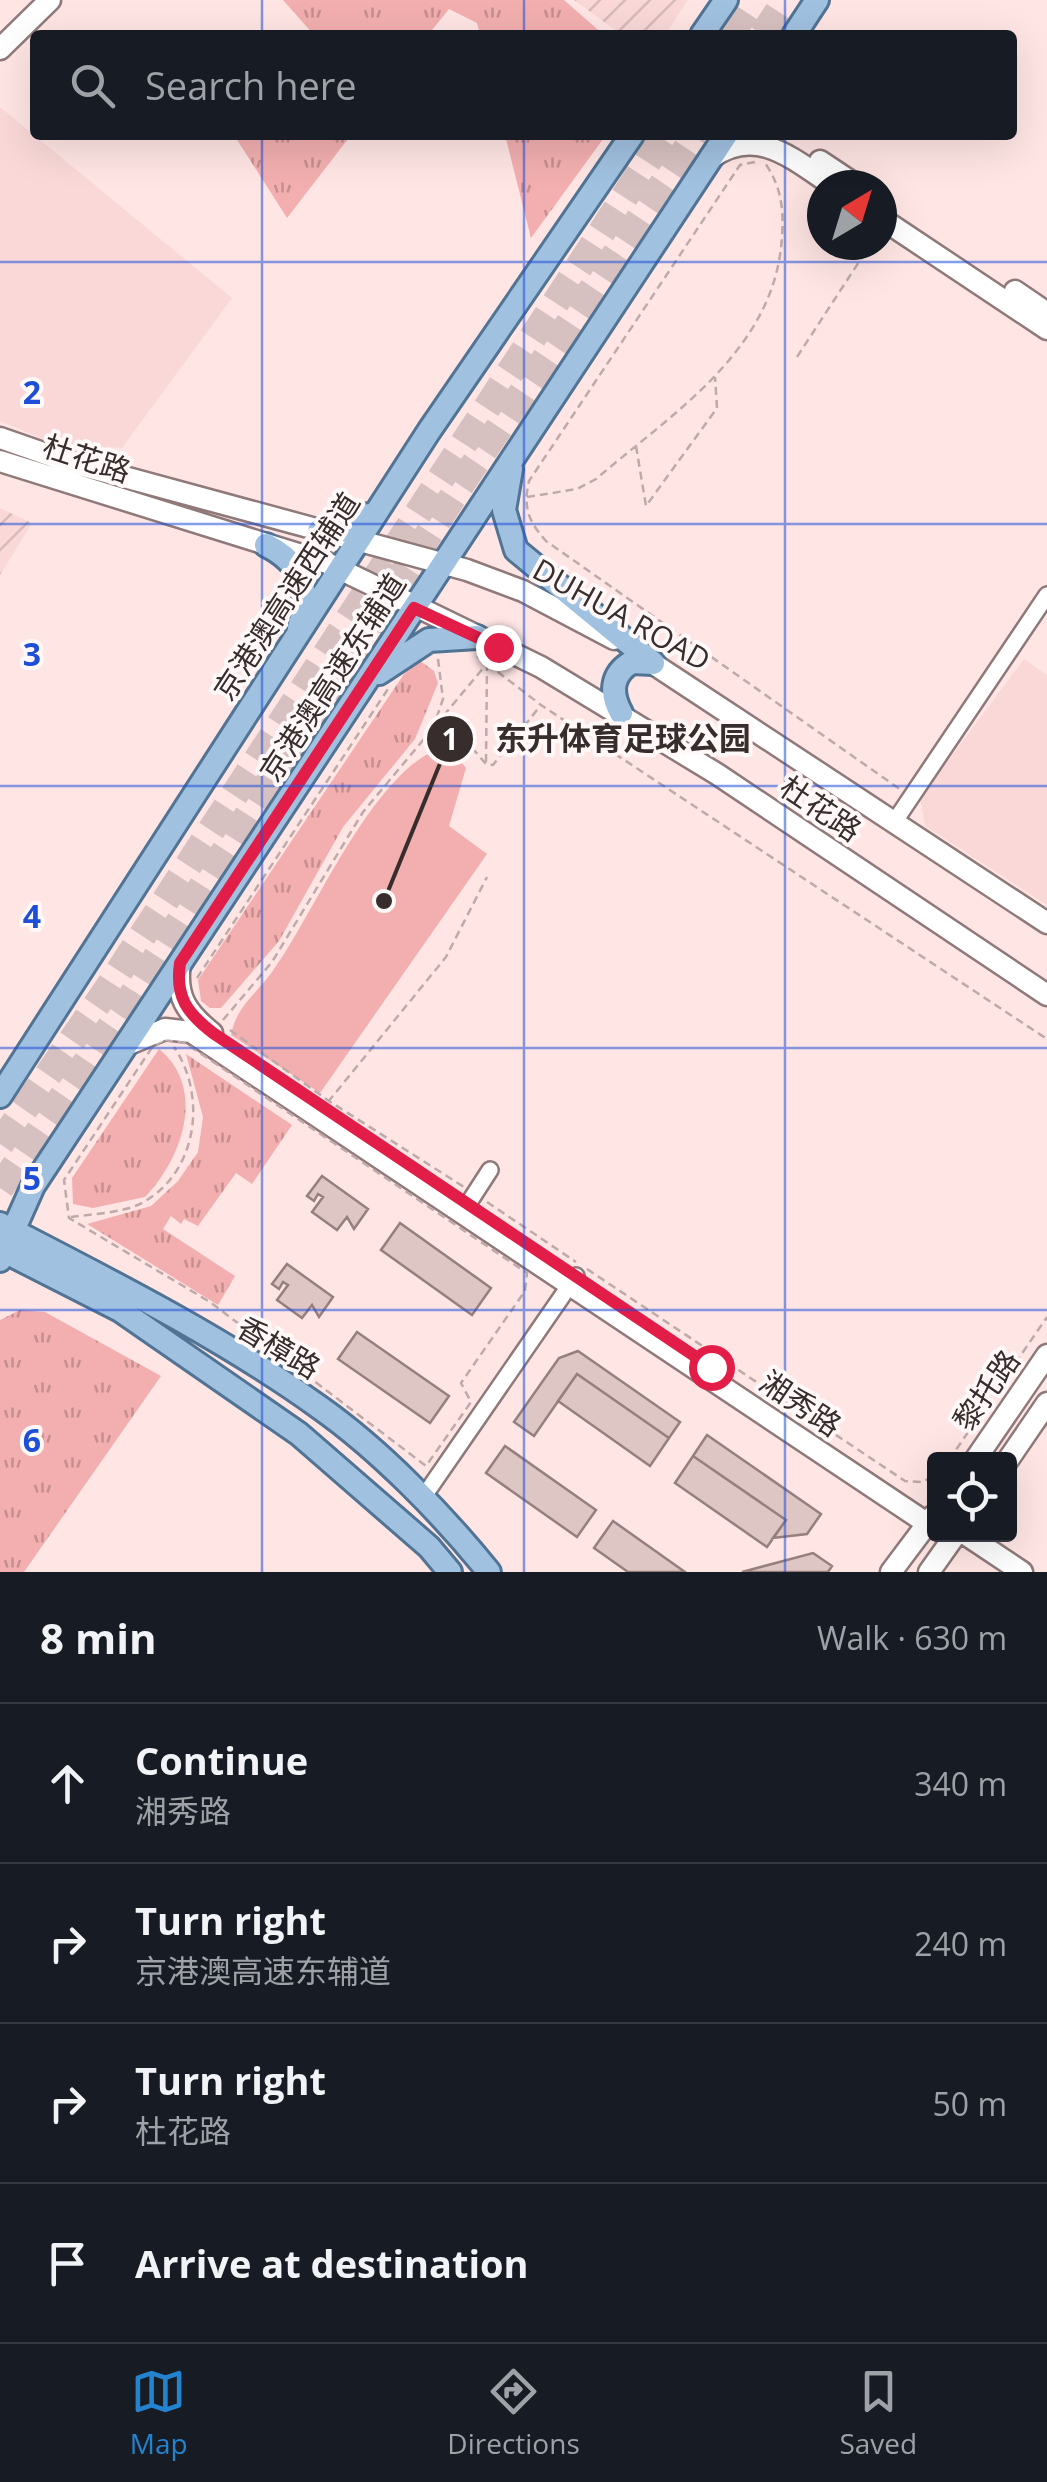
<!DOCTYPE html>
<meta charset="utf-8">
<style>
:root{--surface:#171b24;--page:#242831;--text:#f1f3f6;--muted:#9ea1a6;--line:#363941;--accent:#2383cf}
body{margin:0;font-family:"Open Sans","Noto Sans SC",sans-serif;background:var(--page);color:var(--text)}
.controls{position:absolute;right:30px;bottom:30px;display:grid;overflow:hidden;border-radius:10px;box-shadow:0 10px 40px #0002}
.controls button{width:90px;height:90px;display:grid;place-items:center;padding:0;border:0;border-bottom:2px solid var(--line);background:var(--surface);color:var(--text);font:50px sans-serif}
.compass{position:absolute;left:807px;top:170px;width:90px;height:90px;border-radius:50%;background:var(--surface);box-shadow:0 10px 40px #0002;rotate:38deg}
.stop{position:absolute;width:30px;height:30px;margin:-22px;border:8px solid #e11d48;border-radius:50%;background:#fff}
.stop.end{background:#e11d48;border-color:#fff;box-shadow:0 2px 10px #0008}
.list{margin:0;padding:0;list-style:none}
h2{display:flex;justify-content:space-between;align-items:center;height:130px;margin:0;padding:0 40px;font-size:42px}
h2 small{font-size:32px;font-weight:400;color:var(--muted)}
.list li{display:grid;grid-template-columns:65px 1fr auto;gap:30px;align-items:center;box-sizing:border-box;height:160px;padding:0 40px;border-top:2px solid var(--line)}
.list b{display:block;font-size:38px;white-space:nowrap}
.list p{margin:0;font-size:32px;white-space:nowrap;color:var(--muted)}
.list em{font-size:32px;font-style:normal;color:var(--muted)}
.icon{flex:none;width:55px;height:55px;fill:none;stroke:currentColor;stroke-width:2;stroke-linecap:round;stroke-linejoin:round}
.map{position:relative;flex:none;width:1047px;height:1572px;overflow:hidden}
.search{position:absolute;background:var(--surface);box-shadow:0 10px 40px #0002;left:30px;right:30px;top:30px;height:110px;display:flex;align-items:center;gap:25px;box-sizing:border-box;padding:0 35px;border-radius:10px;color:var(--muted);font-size:38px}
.sheet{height:770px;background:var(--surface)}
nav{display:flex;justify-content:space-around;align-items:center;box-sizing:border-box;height:140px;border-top:2px solid var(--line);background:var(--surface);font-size:28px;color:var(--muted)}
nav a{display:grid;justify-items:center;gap:5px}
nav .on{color:var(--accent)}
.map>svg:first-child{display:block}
.built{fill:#fad8d8}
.industrial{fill:url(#industrial-furrows)}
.grass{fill:url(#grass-tufts)}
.pitch{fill:#f3afb0}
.building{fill:#dec6c5;stroke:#967f7f;stroke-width:2.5}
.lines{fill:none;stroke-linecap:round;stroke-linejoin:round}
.highway-tunnel{stroke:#d7c1c0;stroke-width:28;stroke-dasharray:28 14;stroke-linecap:butt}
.street-casing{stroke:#8f7979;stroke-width:20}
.secondary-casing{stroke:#8f7979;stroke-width:25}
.primary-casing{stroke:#517394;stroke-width:28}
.path{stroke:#beaaa9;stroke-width:2.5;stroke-dasharray:8 5;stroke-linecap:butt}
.street{stroke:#fff;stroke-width:15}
.secondary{stroke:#fff;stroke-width:20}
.primary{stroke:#a0c1e0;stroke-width:22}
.route{stroke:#e11d48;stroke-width:12}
.grid{fill:none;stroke:#1d4ed8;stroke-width:2.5;stroke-opacity:0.55}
.labels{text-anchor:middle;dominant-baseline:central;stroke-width:8;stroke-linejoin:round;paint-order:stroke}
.street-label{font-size:30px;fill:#362d2c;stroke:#fef8f8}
.grid-label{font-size:32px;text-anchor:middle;font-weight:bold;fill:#1d4ed8;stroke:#fef8f8;stroke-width:8;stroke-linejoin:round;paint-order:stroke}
.leader{fill:none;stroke:#362d2c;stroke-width:4}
.callout-dot{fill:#362d2c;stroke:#fef8f8;stroke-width:4}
.mark-label{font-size:30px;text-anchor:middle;font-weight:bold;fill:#fff}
.callout-label{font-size:32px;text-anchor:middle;font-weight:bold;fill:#362d2c;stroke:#fef8f8;stroke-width:8;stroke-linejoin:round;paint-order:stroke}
</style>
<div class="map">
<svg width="1047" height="1572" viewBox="0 0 1047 1572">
<defs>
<pattern id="industrial-furrows" width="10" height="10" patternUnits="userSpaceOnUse" patternTransform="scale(2.5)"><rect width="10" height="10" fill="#fad8d8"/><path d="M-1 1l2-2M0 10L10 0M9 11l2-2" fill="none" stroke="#d7baba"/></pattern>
<pattern id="grass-tufts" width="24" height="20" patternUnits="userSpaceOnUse" patternTransform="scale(2.5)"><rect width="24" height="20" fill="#f3afb0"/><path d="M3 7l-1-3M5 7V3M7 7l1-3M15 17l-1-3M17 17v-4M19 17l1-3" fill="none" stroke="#c68f8f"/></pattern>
</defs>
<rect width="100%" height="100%" fill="#ffe6e5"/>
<path class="built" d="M0,107L232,298L122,448L55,444L0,421Z
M1024,659L1047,675V905L925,826L920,798Z"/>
<path class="industrial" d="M574,0H688L665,35H622Z
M0,508L32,523L0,575Z"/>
<path class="grass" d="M283,0H564L604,35H480L477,23L449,9L428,35H314Z
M234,135H351L287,218Z
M505,135H606L531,238Z
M420,661L434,671L438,683L415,739L343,827L279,941L221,1008H210L201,1001L198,980L404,674Z
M159,1049C208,1089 181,1160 145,1197L93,1208L73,1204L72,1178Z
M186,1054L292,1125L252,1184L236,1173L198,1226L184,1219L181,1224L171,1216L163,1229L235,1276L218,1305L87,1224L151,1206L178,1181L198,1152L203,1117Z
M20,1310L45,1312L161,1376L24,1572H0V1320Z"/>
<path class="pitch" d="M440,748L454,753L466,768L449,826L487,854L320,1093L231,1035C236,1007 256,994 272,972C315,913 371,774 440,748Z"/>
<path class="building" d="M322,1176L368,1209L354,1229L347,1217L337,1230L312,1212L323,1197L318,1194L314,1201L307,1196Z
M400,1223L491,1288L472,1315L381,1250Z
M287,1264L333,1297L319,1317L312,1305L302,1318L277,1300L288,1285L283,1282L279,1289L272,1284Z
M357,1332L449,1396L430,1423L338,1359Z
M578,1351L680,1422L669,1438L577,1374L534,1436L514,1422L559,1358Z
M577,1374L669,1438L650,1466L558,1401Z
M707,1435L821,1514L807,1534L773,1538L786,1520L693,1456Z
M505,1446L596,1510L577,1537L486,1473Z
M693,1456L786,1520L767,1547L675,1483Z
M613,1521L685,1572H628L594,1548Z
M813,1553L832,1566L828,1572H742Z"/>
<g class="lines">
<path class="highway-tunnel" d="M730,35L753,0
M763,35L786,0
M0,1144L107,990L665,135
M0,1188L130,999L459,487L696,135"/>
<g class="street-casing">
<path id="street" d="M895,821L1047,595
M468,1204L490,1170
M422,1499L576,1276"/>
</g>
<g class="secondary-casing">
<path id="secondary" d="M0,49L50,0
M711,158C756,125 793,159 832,185
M820,161L856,185
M882,219L1047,329
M1015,291L1047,313
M0,438L69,462L467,570L523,591L614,639
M0,461L327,563L541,667L717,774L1047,995
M643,657L1047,923
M180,963C175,997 187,1013 212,1033
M129,1044L165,1029L191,1032L934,1528
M975,1460L1047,1355
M1008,1460L1047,1403
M965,1534L1022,1572
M891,1572L933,1516
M929,1572L956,1534"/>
</g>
<g class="primary-casing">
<path id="primary" d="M702,35L726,0
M794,35L817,0
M511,469L504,510L516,550L653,663
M319,531L346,530L369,515
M266,545C302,563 311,590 299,628
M379,673L429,640L477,637
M621,713C610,693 611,674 632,662L653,663
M0,1096L429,431L632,135
M0,1224C108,1280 220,1336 319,1407C380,1450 442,1514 489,1572
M0,1249L120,1310L299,1434L429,1547L450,1572
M0,1260L33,1186L726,135"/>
</g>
<path class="path" d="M755,162L740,165L529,481C523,507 528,521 546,541L901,790
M797,357L870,245
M636,446L646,506L717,408L715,377
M527,497L577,489L596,479C674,412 776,349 782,236C784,209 781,186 765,163
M477,656L541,705L1047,1039
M438,659L443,699L433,728L460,734L486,764L493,765L541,705
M486,762L487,665
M197,978L388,689
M223,1020L272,962L363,812L485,666
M230,1030L329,1101L464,1187
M165,1040L185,1043L527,1273L525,1291L461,1383L471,1402L426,1466L210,1302L69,1218L64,1180L153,1046Z
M328,1102L446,957L487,877
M487,1202L576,1262
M71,1217C92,1214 121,1213 140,1204C197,1175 208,1097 174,1047
M587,1269L905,1481L923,1482L934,1475
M949,1460L1047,1317"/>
<use href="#street" class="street"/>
<use href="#secondary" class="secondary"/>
<use href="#primary" class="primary"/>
</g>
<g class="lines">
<path class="route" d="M498,647L414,608L180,963C175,997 187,1013 213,1033L711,1367"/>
</g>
<path class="grid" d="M262,0V35M524,0V35M785,0V35M262,135V1572M524,135V1572M785,135V1572M0,262H1047M0,524H1047M0,786H1047M0,1048H1047M0,1310H1047"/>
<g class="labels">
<g class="street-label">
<text transform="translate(87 458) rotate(18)">杜花路</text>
<text transform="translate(286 596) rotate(-57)">京港澳高速西辅道</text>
<text transform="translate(622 614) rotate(29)">DUHUA ROAD</text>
<text transform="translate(332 677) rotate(-57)">京港澳高速东辅道</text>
<text transform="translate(821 808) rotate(34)">杜花路</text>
<text transform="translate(279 1347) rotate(31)">香樟路</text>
<text transform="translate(986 1390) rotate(-55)">黎托路</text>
<text transform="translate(801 1403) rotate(34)">湘秀路</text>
</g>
</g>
<g class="grid-label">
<text x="32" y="404">2</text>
<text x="32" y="666">3</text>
<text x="32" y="928">4</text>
<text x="32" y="1190">5</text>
<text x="32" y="1452">6</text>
</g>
<path class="leader" d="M384 901L450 739"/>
<g class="callout-dot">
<circle cx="384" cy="901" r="10"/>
<circle cx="450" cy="739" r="25"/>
</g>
<g class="mark-label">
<text x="450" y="750">1</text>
</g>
<g class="callout-label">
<text x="623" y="750">东升体育足球公园</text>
</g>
</svg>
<div class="controls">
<button><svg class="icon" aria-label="locate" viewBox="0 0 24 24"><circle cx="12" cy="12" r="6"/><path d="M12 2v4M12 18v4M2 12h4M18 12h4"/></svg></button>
</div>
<svg class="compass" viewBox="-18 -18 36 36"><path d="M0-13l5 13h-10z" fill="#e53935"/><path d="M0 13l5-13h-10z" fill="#9ea1a6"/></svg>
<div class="stop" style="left:711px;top:1367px"></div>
<div class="stop end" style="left:498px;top:647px"></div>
<div class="search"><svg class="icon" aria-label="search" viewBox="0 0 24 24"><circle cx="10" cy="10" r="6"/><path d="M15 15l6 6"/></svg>Search here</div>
</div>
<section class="sheet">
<h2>8 min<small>Walk · 630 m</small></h2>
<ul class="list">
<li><svg class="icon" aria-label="ahead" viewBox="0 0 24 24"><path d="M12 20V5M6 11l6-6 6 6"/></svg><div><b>Continue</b><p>湘秀路</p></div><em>340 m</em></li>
<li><svg class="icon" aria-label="right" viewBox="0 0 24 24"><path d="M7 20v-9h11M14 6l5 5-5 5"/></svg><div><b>Turn right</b><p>京港澳高速东辅道</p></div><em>240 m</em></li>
<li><svg class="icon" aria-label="right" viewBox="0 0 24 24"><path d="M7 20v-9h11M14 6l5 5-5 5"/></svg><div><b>Turn right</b><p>杜花路</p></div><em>50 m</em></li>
<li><svg class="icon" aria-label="arrive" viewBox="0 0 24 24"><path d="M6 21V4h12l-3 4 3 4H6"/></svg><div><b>Arrive at destination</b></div></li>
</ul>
</section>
<nav>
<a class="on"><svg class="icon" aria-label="map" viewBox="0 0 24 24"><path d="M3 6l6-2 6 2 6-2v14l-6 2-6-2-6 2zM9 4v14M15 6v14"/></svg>Map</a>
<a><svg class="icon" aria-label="directions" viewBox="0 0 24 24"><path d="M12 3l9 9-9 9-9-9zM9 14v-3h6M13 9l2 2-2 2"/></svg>Directions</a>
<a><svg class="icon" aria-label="saved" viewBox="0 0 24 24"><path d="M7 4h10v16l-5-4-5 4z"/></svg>Saved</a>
</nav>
